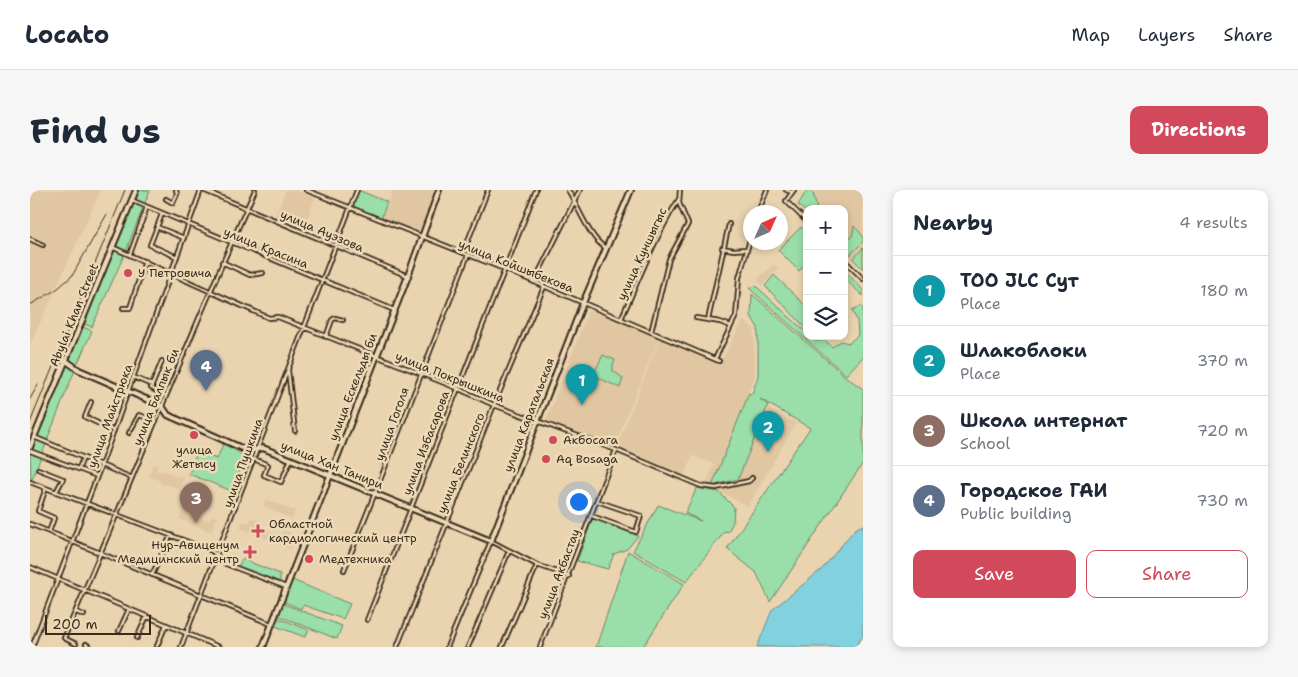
<!DOCTYPE html>
<meta charset="utf-8">
<style>
:root{--surface:#fff;--page:#f6f6f7;--text:#1f2937;--muted:#747a83;--line:#e0e1e3;--accent:#d1495b}
body{margin:0;font-family:"Shantell Sans",sans-serif;background:var(--page);color:var(--text)}
.controls{position:absolute;right:15px;top:15px;display:grid;overflow:hidden;border-radius:10px;box-shadow:0 2px 8px #0003}
.controls button{width:45px;height:45px;display:grid;place-items:center;padding:0;border:0;border-bottom:1px solid var(--line);background:var(--surface);color:var(--text);font:25px sans-serif}
.compass{position:absolute;left:713px;top:15px;width:45px;height:45px;border-radius:50%;background:var(--surface);box-shadow:0 2px 8px #0003;rotate:45deg}
.scale{position:absolute;left:15px;bottom:12px;width:106px;box-sizing:border-box;padding-left:5px;border:2px solid #3b2a1e;border-top:0;font-size:14px;line-height:18px;white-space:nowrap;color:#3b2a1e;-webkit-text-stroke:4px #ecdab7;paint-order:stroke}
.you{position:absolute;left:548px;top:311px;width:18px;height:18px;margin:-12px;border:4px solid #fff;border-radius:50%;background:#1a73e8;box-shadow:0 0 0 8px #1a73e833}
.badge{display:grid;place-items:center;width:32px;height:32px;border-radius:50%;background:var(--accent);color:#fff;font-size:16px;font-weight:700}
.pin{position:absolute;translate:-50% -41px;filter:drop-shadow(0 1px 2px #0008)}
.pin::after{content:'';position:absolute;top:26px;width:18px;height:15px;background:inherit;clip-path:polygon(0 0,100% 0,50% 100%)}
.list{margin:0;padding:0;list-style:none}
h2{display:flex;justify-content:space-between;align-items:center;height:65px;margin:0;padding:0 20px;font-size:21px}
h2 small{font-size:16px;font-weight:400;color:var(--muted)}
.list li{display:grid;grid-template-columns:32px 1fr auto;gap:15px;align-items:center;box-sizing:border-box;height:70px;padding:0 20px;border-top:1px solid var(--line)}
.list b{display:block;font-size:19px;white-space:nowrap}
.list p{margin:0;font-size:16px;white-space:nowrap;color:var(--muted)}
.list em{font-size:16px;font-style:normal;color:var(--muted)}
.actions{display:flex;gap:10px;padding:15px 20px}
.actions a{flex:1;padding:11px 0;border:1px solid var(--accent);border-radius:10px;text-align:center;font-size:18px;color:var(--accent)}
.actions .main{background:var(--accent);color:#fff}
.icon{flex:none;width:28px;height:28px;fill:none;stroke:currentColor;stroke-width:2;stroke-linecap:round;stroke-linejoin:round}
.map{position:relative;flex:none;width:833px;height:457px;overflow:hidden;border-radius:10px}
header{display:flex;align-items:center;gap:30px;box-sizing:border-box;height:70px;padding:0 25px;background:var(--surface);border-bottom:1px solid var(--line)}
header strong{font-size:24px}
nav{display:flex;gap:28px;margin-inline-start:auto;font-size:18px}
.intro{display:flex;align-items:center;justify-content:space-between;box-sizing:border-box;height:120px;padding:0 30px}
h1{margin:0;font-size:35px}
.button{padding:12px 22px;border-radius:10px;background:var(--accent);color:#fff;font-size:18px;font-weight:700}
main{display:flex;gap:30px;padding:0 30px}
aside{flex:1;background:var(--surface);border-radius:10px;box-shadow:0 2px 8px #0003}
.map>svg:first-child{display:block}
.built{fill:#e1c6a2}
.green{fill:#9adeaa;stroke:#6a8464}
.water{fill:#82d1df;stroke:#668e92}
.lines{fill:none;stroke-linecap:round;stroke-linejoin:round}
.minor-casing{stroke:#3b2a1e;stroke-width:6}
.tertiary-casing{stroke:#3b2a1e;stroke-width:8}
.secondary-casing{stroke:#3b2a1e;stroke-width:8}
.minor{stroke:#ecdab7;stroke-width:2.5}
.tertiary{stroke:#ecdab7;stroke-width:4}
.secondary{stroke:#ecdab7;stroke-width:4}
.rail{stroke:#3b2a1e;stroke-width:1}
.poi-dot{fill:#d1495b;stroke:#ecdab7;stroke-width:2}
.labels{text-anchor:middle;dominant-baseline:central;stroke-width:5;stroke-linejoin:round;paint-order:stroke}
.street-label{font-size:12px;fill:#3b2a1e;stroke:#ecdab7}
.poi-label{font-size:12px;fill:#3b2a1e;stroke:#ecdab7;text-anchor:start}
</style>
<header>
<strong>Locato</strong>
<nav><a>Map</a><a>Layers</a><a>Share</a></nav>
</header>
<div class="intro"><h1>Find us</h1><a class="button">Directions</a></div>
<main>
<div class="map">
<svg width="833" height="457" viewBox="0 0 833 457">
<rect width="100%" height="100%" fill="#ead4b0"/>
<filter id="ink" filterUnits="userSpaceOnUse"><feTurbulence type="fractalNoise" baseFrequency=".02" numOctaves="2"/><feDisplacementMap in="SourceGraphic" scale="10" xChannelSelector="R" yChannelSelector="G"/><feConvolveMatrix kernelMatrix="1 2 1 2 8 2 1 2 1" color-interpolation-filters="sRGB"/></filter>
<g filter="url(#ink)">
<path class="built" d="M0,0H71L0,155Z
M256,0H265L285,8L274,38L245,26Z
M363,0H405L389,44L352,29Z
M779,0H833V79L814,60V19H777V23L768,15Z
M744,74L749,79L732,95L727,90Z
M560,116L630,146L583,259L515,234Z
M713,130L724,139L725,186L717,207L766,233L718,316L676,295L684,274L663,266L653,288L586,258L630,148L690,173Z
M123,274L128,276L127,280L132,282L133,280L148,287L149,285L154,287L149,299L136,294L135,296L130,294V291L118,286Z
M236,309L265,321L262,329L233,316Z
M156,314L161,316L159,323L167,326L170,320L175,322L172,329L179,331L182,325L187,327L181,342L149,329Z
M221,327L229,330L227,336L250,346L253,340L261,343L259,349L264,351L261,359L210,338L213,331L219,333Z"/>
<path class="green" d="M108,0H120L96,61L85,55Z
M328,0L357,12L351,29L322,18Z
M777,0L783,3L787,19H777V23L768,15Z
M824,36L833,46V52L820,65L814,60V52L822,46Z
M771,37L777,42V73L769,81L748,60Z
M83,58L95,63L62,137L52,133Z
M833,58V79L823,69Z
M814,80L833,100V106L814,88Z
M744,85L777,117L776,138L735,96Z
M726,96L777,143V146H780L785,151L795,150L802,157L811,151L819,153L828,145L827,131L822,120L831,116L833,118V167L816,185L719,98Z
M722,104L816,187L833,199V273L740,412L726,382L697,359L780,238L730,209L738,215L708,289L682,296L719,203L722,204L728,186V138L721,126Z
M51,136L62,141L46,177L37,169Z
M573,165L585,170L583,175V181L593,188L590,198L563,185Z
M36,173L45,180L17,250L7,246Z
M5,248L16,254L1,292L0,261Z
M193,254L216,266L202,301L159,284L167,262L187,269Z
M667,298L689,302L704,317L703,332L698,342L695,341L656,392L603,361L628,315L671,331L655,323Z
M563,328L608,346L597,359L584,364L578,379L547,371Z
M598,361L654,394L613,457H566Z
M212,369L250,384V393L208,377Z
M260,389L320,414L313,429L273,415L271,419L252,411Z
M251,413L312,436L307,449L247,425Z
M248,428L279,440L275,447L245,436Z"/>
<path class="water" d="M833,335V446L825,457H727L742,420L792,379L825,339Z"/>
<g class="lines">
<g class="minor-casing">
<path id="minor" d="M173,0L378,86
M276,0L474,79L689,171
M538,0C548,16 560,50 576,58
M756,0L762,2
M764,0L756,11L777,32
M136,9L143,13L147,4L146,0
M101,10L364,120
M728,22L737,0
M132,24L120,55L147,67
M127,37L154,48
M0,49L13,55
M82,57L239,128L248,127L427,198L464,215L586,260L671,296L686,298L719,291L722,288
M692,58L704,60L716,59
M433,63L458,0
M100,64L117,17
M814,70L833,89
M192,72L220,85L233,83
M504,92L550,0
M93,118H100L115,71
M666,128L690,132L701,136
M591,129C609,89 625,47 649,9
M678,130L699,34
M621,142L639,69L658,34L649,13L650,0
M296,147L302,130L305,128L313,130
M685,169L706,126L709,88L721,46
M132,171L121,198L136,206
M258,180L265,241
M103,187L122,195
M61,212L55,227L84,241
M99,243L109,225L126,231
M4,247L102,288
M0,261L67,286
M224,269L238,275L234,285L251,292L261,269
M49,278L53,268
M8,279L33,289L26,302
M0,292L182,361L196,374L256,397
M16,298L8,321L24,328L19,342
M562,326L606,342L611,326L567,311
M0,334L241,434
M0,377L189,457
M314,380C357,276 396,170 438,65
M122,385L141,345
M46,422L54,425
M337,430L506,0
M89,441L99,419
M107,448L117,426
M46,454L34,448C99,299 158,148 225,0
M56,454L60,457
M127,456L136,435
M2,457L71,276L171,0
M151,457C210,305 268,152 327,0
M367,457L464,215L514,97
M417,457L461,351L507,375L539,386
M438,457L479,361
M472,457L507,375
M510,457L586,260"/>
</g>
<g class="tertiary-casing">
<path id="tertiary" d="M35,170L49,180L132,216L138,225L218,261L233,258L461,351L553,113L601,0
M233,457L378,86L409,0"/>
</g>
<g class="secondary-casing">
<path id="secondary" d="M0,257L106,0"/>
</g>
<use href="#minor" class="minor"/>
<use href="#tertiary" class="tertiary"/>
<use href="#secondary" class="secondary"/>
<path class="rail" d="M0,115L27,99L42,86L77,24
M0,209L8,195
M0,233L95,0"/>
</g>
</g>
<g class="poi-dot">
<circle cx="98" cy="83" r="5"/>
<circle cx="164" cy="245" r="5"/>
<circle cx="523" cy="250" r="5"/>
<circle cx="516" cy="269" r="5"/>
<path d="M225.5 333.5h5v5h5v5h-5v5h-5v-5h-5v-5h5z"/>
<path d="M217.5 354.5h5v5h5v5h-5v5h-5v-5h-5v-5h5z"/>
<circle cx="279" cy="369" r="5"/>
</g>
<g class="labels">
<g class="street-label">
<text transform="translate(292 41) rotate(23)">улица Ауэзова</text>
<text transform="translate(236 58) rotate(22)">улица Красина</text>
<text transform="translate(612 64) rotate(-65)">улица Куншыгыс</text>
<text transform="translate(486 76) rotate(22)">улица Койшыбекова</text>
<text transform="translate(44 125) rotate(-68)">Abylai Khan Street</text>
<text transform="translate(420 187) rotate(22)">улица Покрышкина</text>
<text transform="translate(323 197) rotate(-69)">улица Ескельды би</text>
<text transform="translate(126 207) rotate(-68)">улица Балпык би</text>
<text transform="translate(499 225) rotate(-69)">улица Каратальская</text>
<text transform="translate(80 226) rotate(-70)">улица Майстрюка</text>
<text transform="translate(362 234) rotate(-70)">улица Гоголя</text>
<text transform="translate(396 253) rotate(-69)">улица Избасарова</text>
<text transform="translate(213 273) rotate(-70)">улица Пушкина</text>
<text transform="translate(431 273) rotate(-68)">улица Белинского</text>
<text transform="translate(302 275) rotate(22)">улица Хан Танири</text>
<text transform="translate(529 384) rotate(-69)">улица Акбастау</text>
</g>
<g class="poi-label">
<text x="108" y="83">У Петровича</text>
<text x="533" y="250">Акбосага</text>
<text x="164" y="260" text-anchor="middle">улица<tspan x="164" dy="14">Жетысу</tspan></text>
<text x="526" y="269">Aq Bosaga</text>
<text x="239" y="334">Областной<tspan x="239" dy="14">кардиологический центр</tspan></text>
<text x="209" y="355" text-anchor="end">Нур-Авиценум<tspan x="209" dy="14">Медицинский центр</tspan></text>
<text x="289" y="369">Медтехника</text>
</g>
</g>
</svg>
<div class="controls">
<button>+</button>
<button>−</button>
<button><svg class="icon" aria-label="layers" viewBox="0 0 24 24"><path d="M12 4l9 5-9 5-9-5zM3 14l9 5 9-5"/></svg></button>
</div>
<svg class="compass" viewBox="-18 -18 36 36"><path d="M0-13l5 13h-10z" fill="#e53935"/><path d="M0 13l5-13h-10z" fill="#747a83"/></svg>
<div class="scale">200 m</div>
<div class="you"></div>
<div class="pin badge" style="left:552px;top:215px;background:#0f9aa8">1</div>
<div class="pin badge" style="left:738px;top:262px;background:#0f9aa8">2</div>
<div class="pin badge" style="left:166px;top:333px;background:#8d6e63">3</div>
<div class="pin badge" style="left:176px;top:201px;background:#5c6f8a">4</div>
</div>
<aside>
<h2>Nearby<small>4 results</small></h2>
<ul class="list">
<li><span class="badge" style="background:#0f9aa8">1</span><div><b>ТОО JLC Сут</b><p>Place</p></div><em>180 m</em></li>
<li><span class="badge" style="background:#0f9aa8">2</span><div><b>Шлакоблоки</b><p>Place</p></div><em>370 m</em></li>
<li><span class="badge" style="background:#8d6e63">3</span><div><b>Школа интернат</b><p>School</p></div><em>720 m</em></li>
<li><span class="badge" style="background:#5c6f8a">4</span><div><b>Городское ГАИ</b><p>Public building</p></div><em>730 m</em></li>
</ul>
<div class="actions"><a class="main">Save</a><a>Share</a></div>
</aside>
</main>
